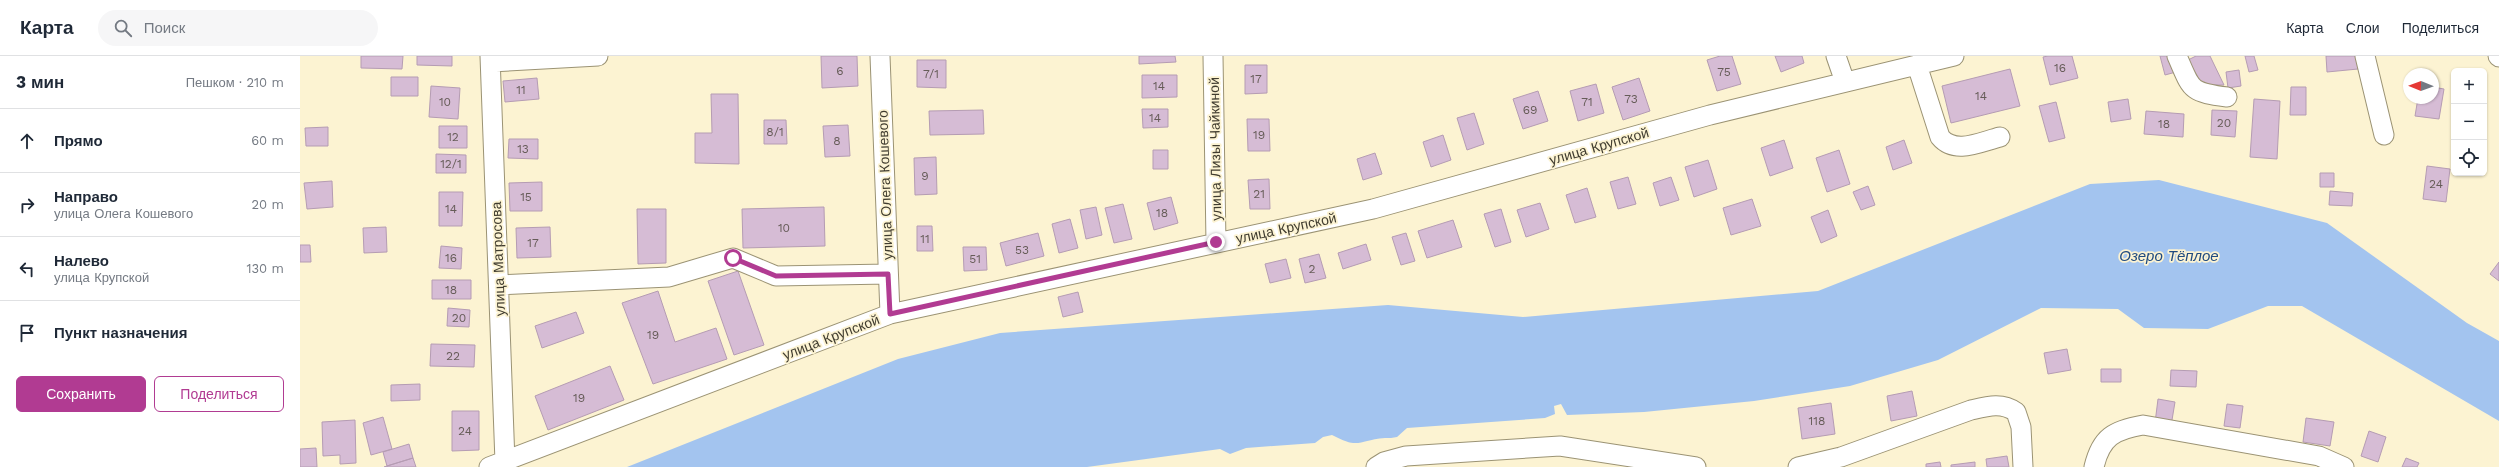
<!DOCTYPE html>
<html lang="ru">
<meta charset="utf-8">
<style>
:root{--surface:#fff;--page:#f6f6f7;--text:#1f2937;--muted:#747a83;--line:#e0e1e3;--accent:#b13b92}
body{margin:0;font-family:"Work Sans",sans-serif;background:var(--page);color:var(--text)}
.controls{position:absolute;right:12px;top:12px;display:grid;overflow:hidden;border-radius:6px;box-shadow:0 1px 3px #0004}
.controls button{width:36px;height:36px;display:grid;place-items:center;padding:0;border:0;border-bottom:1px solid var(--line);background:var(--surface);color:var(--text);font:20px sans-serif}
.compass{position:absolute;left:2103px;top:12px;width:36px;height:36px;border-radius:50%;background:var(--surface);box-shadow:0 1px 3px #0004;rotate:271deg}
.stop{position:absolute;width:12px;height:12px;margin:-9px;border:3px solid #b13b92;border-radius:50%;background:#fff}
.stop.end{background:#b13b92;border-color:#fff;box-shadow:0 1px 4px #0008}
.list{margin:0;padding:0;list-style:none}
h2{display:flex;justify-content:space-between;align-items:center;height:52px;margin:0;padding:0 16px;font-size:17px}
h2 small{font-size:13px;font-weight:400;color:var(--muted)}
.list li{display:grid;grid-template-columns:26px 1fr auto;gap:12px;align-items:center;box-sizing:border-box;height:64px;padding:0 16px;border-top:1px solid var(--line)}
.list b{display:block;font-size:15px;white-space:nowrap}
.list p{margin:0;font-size:13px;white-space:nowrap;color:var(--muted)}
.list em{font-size:13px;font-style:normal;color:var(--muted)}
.actions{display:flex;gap:8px;padding:12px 16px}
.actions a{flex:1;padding:9px 0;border:1px solid var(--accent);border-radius:6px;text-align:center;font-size:14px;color:var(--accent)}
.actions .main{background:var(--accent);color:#fff}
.icon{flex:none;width:22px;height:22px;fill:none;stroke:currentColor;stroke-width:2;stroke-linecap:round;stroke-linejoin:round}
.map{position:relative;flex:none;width:2199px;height:411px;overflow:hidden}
header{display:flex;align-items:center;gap:24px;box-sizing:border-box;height:56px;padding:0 20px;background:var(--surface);border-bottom:1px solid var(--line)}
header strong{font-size:19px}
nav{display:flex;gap:22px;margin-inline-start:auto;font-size:14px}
.search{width:280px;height:36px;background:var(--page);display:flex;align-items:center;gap:10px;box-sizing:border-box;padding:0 14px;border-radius:22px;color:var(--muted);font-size:15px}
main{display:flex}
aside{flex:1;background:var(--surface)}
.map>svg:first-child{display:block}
.water{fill:#a3c4ef}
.building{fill:#d6bcd5;stroke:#b59cb3}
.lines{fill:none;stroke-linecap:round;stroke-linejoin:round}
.minor-casing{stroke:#9b9374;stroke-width:21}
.minor{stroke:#fff;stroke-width:19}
.route{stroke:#b13b92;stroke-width:5}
.labels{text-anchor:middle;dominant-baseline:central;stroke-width:3.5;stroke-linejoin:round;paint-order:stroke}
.number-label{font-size:12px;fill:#665c58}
.street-label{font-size:14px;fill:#403c2f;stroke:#fcf3d2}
.water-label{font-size:15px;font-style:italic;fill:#204b80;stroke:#fcf3d2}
</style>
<header>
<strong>Карта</strong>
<div class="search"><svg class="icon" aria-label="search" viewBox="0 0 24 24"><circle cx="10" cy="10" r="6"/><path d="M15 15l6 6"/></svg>Поиск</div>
<nav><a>Карта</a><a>Слои</a><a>Поделиться</a></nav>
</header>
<main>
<aside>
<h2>3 мин<small>Пешком · 210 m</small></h2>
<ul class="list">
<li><svg class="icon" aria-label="ahead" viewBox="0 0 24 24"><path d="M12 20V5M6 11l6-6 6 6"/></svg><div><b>Прямо</b></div><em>60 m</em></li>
<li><svg class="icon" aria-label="right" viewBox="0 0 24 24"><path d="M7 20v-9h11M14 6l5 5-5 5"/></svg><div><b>Направо</b><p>улица Олега Кошевого</p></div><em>20 m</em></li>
<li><svg class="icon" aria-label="left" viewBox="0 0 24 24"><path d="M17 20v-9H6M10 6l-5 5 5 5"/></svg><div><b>Налево</b><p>улица Крупской</p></div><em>130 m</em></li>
<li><svg class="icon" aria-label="arrive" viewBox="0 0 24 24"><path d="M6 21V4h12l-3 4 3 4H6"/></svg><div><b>Пункт назначения</b></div></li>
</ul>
<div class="actions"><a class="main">Сохранить</a><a>Поделиться</a></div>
</aside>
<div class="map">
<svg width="2199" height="411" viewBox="0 0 2199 411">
<rect width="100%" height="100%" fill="#fcf3d2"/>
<path class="water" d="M1859,124L2027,167L2167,267L2199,285V365L2002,250H1968L1908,273L1844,272L1818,253L1741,252L1638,304L1550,330L1454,345L1344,356L1267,359L1261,348L1254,350L1255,358L1245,362L1107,372L1097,381C1093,382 1089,382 1085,382C1058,384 1060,394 1032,379L1023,381L1015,387L946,392L930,398L920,393L787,411H327L598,303L700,277L1088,249L1223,261L1518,235L1790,128Z"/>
<path class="building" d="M61,0H103L102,13L61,12Z
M117,0H152V10L117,9Z
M521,0H557L558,30L522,32Z
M839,0H875L876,6L839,8Z
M1420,0H1432L1441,28L1417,35L1407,4Z
M1475,0H1502L1504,7L1481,16Z
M1748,0H1772L1778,22L1750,29L1743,1Z
M1860,0H1871L1876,16L1865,19Z
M1896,0H1910L1924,29H1896L1884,6Z
M1945,0H1954L1958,14L1949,16Z
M2026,0H2056L2058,13L2027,16Z
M617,4H646V32L617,31Z
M945,9H967V37L945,38Z
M1710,13L1720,50L1651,67L1642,30Z
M1939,14L1941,30L1928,32L1926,16Z
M842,19H877V41L842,42Z
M91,21H118V40H91Z
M237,22L239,43L205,46L203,25Z
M1339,22L1350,55L1323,64L1312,31Z
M1296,28L1304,57L1278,65L1270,35Z
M131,30L160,32L158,63L129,61Z
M1991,31H2006V59H1990Z
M2133,31L2144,33L2139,63L2115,60L2118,42H2133Z
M1238,35L1248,65L1223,73L1213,43Z
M411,38H438L439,108L395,107V77H412Z
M1828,43L1831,63L1811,66L1808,46Z
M1954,43L1980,45L1977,103L1950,101Z
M1756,46L1765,82L1749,86L1739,50Z
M842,53H868V71L843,72Z
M683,54L684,78L630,79L629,55Z
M1912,54L1937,55L1935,81L1911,79Z
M1846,55L1884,58L1883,81L1844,78Z
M1174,57L1184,88L1167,94L1157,62Z
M947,63H969L970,95H948Z
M464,64H486L487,88H464Z
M548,69L550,100L525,101L523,70Z
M139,70H167V92H139Z
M28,71V90H6L5,72Z
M1143,79L1151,104L1131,111L1123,86Z
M209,83H238V103L208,102Z
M1484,84L1493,112L1470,120L1461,92Z
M1604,84L1612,107L1593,114L1586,91Z
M853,94H868V113H853Z
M1539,94L1550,128L1527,136L1516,102Z
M1075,97L1082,118L1063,124L1057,103Z
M136,98L166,99V117H136Z
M636,101L637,138L615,139L614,102Z
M1408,104L1417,133L1394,141L1385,111Z
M2127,110L2150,113L2146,146L2123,143Z
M2020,117H2034V131H2020Z
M1328,121L1336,148L1318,153L1310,126Z
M1371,121L1379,144L1360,150L1353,127Z
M969,123L970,153H950L948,124Z
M32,125L33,151L7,153L4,127Z
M242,126V155H210L209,127Z
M1568,130L1575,149L1561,154L1553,136Z
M1287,132L1296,161L1275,167L1266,139Z
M2030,135L2053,137L2052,150L2029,149Z
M139,136H163L162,170H139Z
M871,141L878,167L854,174L847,147Z
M1452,143L1461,170L1431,179L1423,152Z
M1240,147L1249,173L1226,181L1217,154Z
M823,148L832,183L814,187L805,152Z
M524,151L525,190L443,192L442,153Z
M796,151L802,179L786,183L780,154Z
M337,153H366V207L338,208Z
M1201,153L1211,186L1195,191L1184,158Z
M1528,154L1537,180L1521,187L1511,161Z
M770,163L778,192L759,197L752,168Z
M1153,164L1162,191L1127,202L1118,175Z
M617,170H632L633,195H617Z
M86,171L87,196L64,197L63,172Z
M250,171L251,201L217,202L216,172Z
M738,177L744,200L706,210L700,187Z
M1106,177L1115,205L1101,209L1092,181Z
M1066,188L1071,204L1043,213L1038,197Z
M0,189H10L11,206H0Z
M141,190L162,192L161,213L139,212Z
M663,191H686L687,214L664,215Z
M1019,198L1026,222L1005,227L999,203Z
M986,203L991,222L970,227L965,208Z
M2199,206V225L2190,218Z
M438,215L464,289L434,299L408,225Z
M132,224H171V243H132Z
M358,235L375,286L416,272L427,303L353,328L322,247Z
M778,236L783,256L763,261L758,241Z
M148,252L170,254L169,271L147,270Z
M276,256L284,277L242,292L235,270Z
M131,288L175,289L174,311L130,310Z
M1767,293L1771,314L1748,318L1744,297Z
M310,310L324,344L248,374L235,340Z
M1801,313H1821V326H1801Z
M1871,314L1897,315L1896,331L1870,330Z
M120,328V344L91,345V329Z
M1612,335L1617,360L1591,365L1587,340Z
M1858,343L1875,346L1871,370L1855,367Z
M1531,347L1535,378L1502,383L1498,352Z
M1927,348L1943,350L1940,372L1924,370Z
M152,355H179V394L152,395Z
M83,361L92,393L71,399L63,367Z
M2006,362L2034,366L2030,390L2003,386Z
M55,364L56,407L40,408V399L23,400L22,366Z
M2069,375L2086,381L2078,406L2061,400Z
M109,388L113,402L87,410L83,396Z
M16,392L17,411H0V393Z
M1707,400L1709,411H1687L1686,403Z
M113,402L116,411H84L87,410Z
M2106,402L2119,407L2117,411H2102Z
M1640,406L1641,411H1626V408Z
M1675,406V411H1651V409Z"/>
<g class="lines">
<g class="minor-casing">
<path id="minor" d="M190,0L205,406
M580,0L590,258
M913,0L916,187
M1536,0L1545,26
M1877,0C1892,34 1889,36 1927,41
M2065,0L2084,79
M2198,0L2199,1
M191,6L298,0
M1617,9L1640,81C1655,99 1680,86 1700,81
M199,229L369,221L433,202L476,220L588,218
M189,411L590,258L1073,153L1410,59L1654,0
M1076,411L1084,406L1106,400L1260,390L1396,411
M1498,411L1541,401L1671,354C1688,350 1702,346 1716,356L1721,371L1723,411
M1794,411C1801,381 1814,374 1843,369L2019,400L2044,411"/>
</g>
<use href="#minor" class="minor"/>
</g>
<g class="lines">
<path class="route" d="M433,202L476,220L588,218L590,258L916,186"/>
</g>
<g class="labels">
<g class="number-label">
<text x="1760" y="12">16</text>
<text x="540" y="15">6</text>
<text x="1424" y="16">75</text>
<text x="631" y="18">7/1</text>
<text x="956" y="23">17</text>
<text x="859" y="30">14</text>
<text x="221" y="34">11</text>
<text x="1681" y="40">14</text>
<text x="1331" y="43">73</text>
<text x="145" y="46">10</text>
<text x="1287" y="46">71</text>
<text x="1230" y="54">69</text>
<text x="855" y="62">14</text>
<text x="1924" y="67">20</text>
<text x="1864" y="68">18</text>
<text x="475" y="76">8/1</text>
<text x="959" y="79">19</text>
<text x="153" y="81">12</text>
<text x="537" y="85">8</text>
<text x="223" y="93">13</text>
<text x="151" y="108">12/1</text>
<text x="625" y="120">9</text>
<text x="2136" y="128">24</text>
<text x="959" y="138">21</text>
<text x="226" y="141">15</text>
<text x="151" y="153">14</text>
<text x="862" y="157">18</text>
<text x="484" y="172">10</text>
<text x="625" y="183">11</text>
<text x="233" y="187">17</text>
<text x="722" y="194">53</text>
<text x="151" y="202">16</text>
<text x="675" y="203">51</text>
<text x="1012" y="213">2</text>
<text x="151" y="234">18</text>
<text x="159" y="262">20</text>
<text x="353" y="279">19</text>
<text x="153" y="300">22</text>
<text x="279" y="342">19</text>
<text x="1517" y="365">118</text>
<text x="165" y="375">24</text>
</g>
<g class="street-label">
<text transform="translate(1299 90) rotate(-16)">улица Крупской</text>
<text transform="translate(915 93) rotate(-91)">улица Лизы Чайкиной</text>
<text transform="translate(585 129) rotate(-92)">улица Олега Кошевого</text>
<text transform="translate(986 172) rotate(-12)">улица Крупской</text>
<text transform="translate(198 203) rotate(-92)">улица Матросова</text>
<text transform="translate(531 281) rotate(-21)">улица Крупской</text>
</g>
<g class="water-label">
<text x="1869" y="200">Озеро Тёплое</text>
</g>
</g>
</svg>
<div class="controls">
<button>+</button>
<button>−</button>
<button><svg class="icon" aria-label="locate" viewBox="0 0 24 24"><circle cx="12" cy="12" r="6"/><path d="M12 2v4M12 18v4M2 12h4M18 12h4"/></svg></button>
</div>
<svg class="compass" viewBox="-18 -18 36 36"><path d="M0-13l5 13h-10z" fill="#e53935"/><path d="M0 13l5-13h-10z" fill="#747a83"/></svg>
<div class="stop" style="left:433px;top:202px"></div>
<div class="stop end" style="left:916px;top:186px"></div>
</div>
</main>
